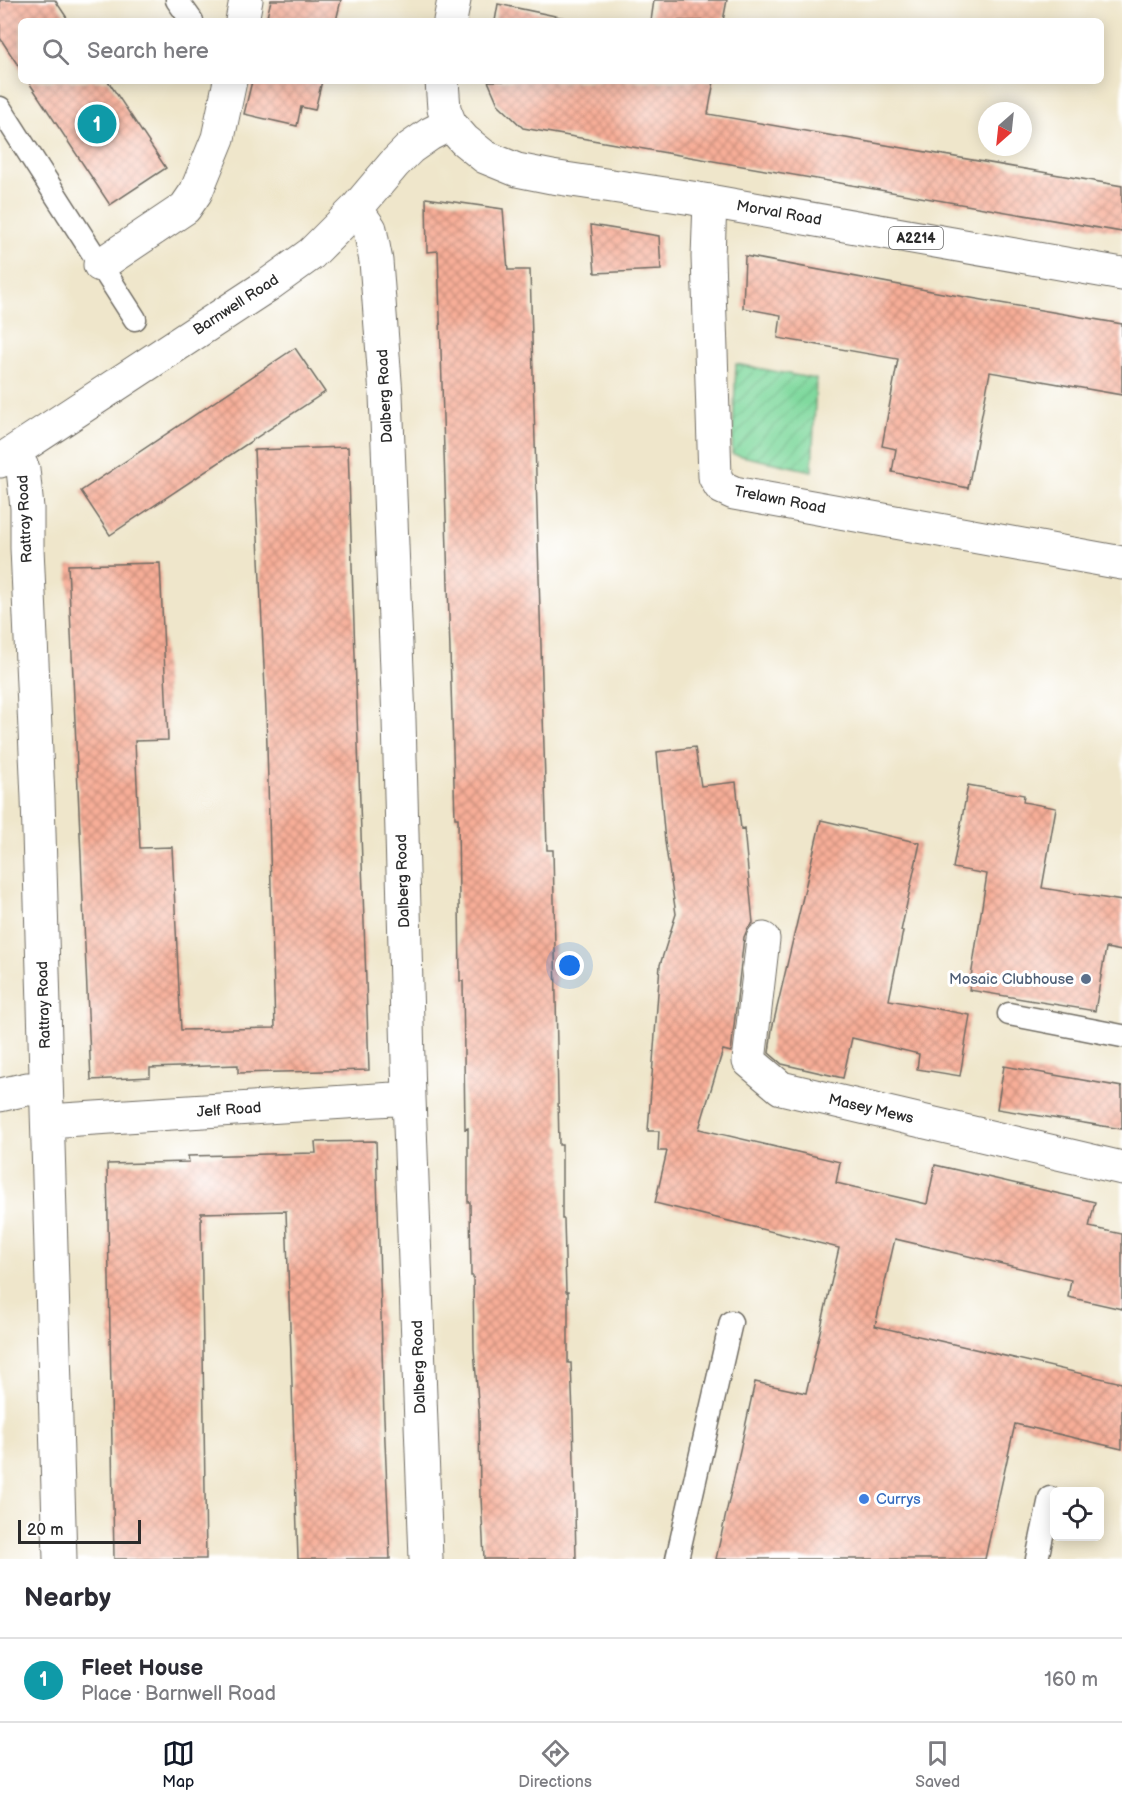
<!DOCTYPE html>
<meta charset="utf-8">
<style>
:root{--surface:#fff;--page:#f2f2f3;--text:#2b2b33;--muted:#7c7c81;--line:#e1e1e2;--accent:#111827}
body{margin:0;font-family:"Balsamiq Sans",sans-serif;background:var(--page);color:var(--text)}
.controls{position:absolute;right:18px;bottom:18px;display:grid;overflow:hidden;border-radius:9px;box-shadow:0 3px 15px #0003}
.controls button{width:54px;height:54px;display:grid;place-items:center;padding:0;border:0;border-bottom:2px solid var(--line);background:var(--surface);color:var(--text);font:30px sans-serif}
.compass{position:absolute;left:978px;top:102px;width:54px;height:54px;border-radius:50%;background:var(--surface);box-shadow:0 3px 15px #0003;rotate:207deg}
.scale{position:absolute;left:18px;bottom:15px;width:123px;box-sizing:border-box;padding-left:6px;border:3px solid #2b2b2b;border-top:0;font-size:16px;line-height:21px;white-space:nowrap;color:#2b2b2b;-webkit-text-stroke:4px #fff;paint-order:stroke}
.you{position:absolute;left:570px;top:966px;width:21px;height:21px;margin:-15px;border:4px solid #fff;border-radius:50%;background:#1a73e8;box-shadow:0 0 0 9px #1a73e833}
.badge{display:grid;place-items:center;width:39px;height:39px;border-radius:50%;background:var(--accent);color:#fff;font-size:20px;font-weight:700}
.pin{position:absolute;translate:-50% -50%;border:3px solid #fff;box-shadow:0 2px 6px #0006}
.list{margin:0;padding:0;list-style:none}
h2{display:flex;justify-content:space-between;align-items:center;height:78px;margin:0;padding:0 24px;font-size:26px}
h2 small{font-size:20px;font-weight:400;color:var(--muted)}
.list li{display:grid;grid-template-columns:39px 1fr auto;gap:18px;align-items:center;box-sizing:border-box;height:84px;padding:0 24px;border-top:2px solid var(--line)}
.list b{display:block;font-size:22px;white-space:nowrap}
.list p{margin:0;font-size:20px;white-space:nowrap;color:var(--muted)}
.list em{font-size:20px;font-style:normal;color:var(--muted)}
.icon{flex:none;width:33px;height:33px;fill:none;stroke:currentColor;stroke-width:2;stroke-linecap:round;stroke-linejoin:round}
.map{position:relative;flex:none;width:1122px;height:1559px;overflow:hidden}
.search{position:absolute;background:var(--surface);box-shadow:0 3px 15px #0003;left:18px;right:18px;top:18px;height:66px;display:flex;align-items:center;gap:15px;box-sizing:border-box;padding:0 21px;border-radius:9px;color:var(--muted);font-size:22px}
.sheet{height:162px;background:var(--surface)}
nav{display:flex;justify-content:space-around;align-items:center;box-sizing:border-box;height:84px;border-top:2px solid var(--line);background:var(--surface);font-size:16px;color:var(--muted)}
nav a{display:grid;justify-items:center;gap:3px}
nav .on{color:var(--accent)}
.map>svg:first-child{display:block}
.garden{fill:url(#garden-furrows);stroke:#568264;stroke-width:1.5}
.building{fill:url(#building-cross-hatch)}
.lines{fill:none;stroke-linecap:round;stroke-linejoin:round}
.lane-casing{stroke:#706c63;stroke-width:25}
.street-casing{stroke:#706c63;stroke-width:35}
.primary-casing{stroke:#706c63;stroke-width:35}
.lane{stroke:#fff;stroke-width:22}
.street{stroke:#fff;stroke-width:33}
.primary{stroke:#fff;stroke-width:33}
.service-dot{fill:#5c6f8a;stroke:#fff;stroke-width:2}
.shop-dot{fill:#3f7fe0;stroke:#fff;stroke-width:2}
.labels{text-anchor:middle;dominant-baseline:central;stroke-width:6;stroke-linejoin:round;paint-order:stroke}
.shield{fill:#fff;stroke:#6b6b6b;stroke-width:1.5}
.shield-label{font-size:14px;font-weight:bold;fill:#2b2b2b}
.street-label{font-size:15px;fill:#2b2b2b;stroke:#fff}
.service-label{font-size:15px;fill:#4e5e75;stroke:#fff;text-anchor:end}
.shop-label{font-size:15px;fill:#366cbe;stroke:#fff;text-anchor:start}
</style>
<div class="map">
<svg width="1122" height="1559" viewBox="0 0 1122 1559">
<defs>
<pattern id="garden-furrows" width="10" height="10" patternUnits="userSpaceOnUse" patternTransform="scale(1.5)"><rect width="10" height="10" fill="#80d99e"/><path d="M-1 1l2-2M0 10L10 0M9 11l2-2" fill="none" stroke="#6fba88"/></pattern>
<pattern id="building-cross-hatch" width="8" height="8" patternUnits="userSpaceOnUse" patternTransform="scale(1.5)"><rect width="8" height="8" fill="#f8ae98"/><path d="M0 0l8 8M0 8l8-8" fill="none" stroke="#c98e7c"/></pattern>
</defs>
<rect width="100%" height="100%" fill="#fff"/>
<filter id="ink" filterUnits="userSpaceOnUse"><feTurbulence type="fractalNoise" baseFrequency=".0167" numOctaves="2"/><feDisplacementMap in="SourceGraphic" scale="12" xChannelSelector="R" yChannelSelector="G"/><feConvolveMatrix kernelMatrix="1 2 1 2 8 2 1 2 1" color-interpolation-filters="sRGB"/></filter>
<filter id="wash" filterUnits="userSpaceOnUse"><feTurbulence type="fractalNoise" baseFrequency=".008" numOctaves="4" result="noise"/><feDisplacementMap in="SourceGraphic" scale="24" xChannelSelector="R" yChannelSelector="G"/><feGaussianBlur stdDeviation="1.35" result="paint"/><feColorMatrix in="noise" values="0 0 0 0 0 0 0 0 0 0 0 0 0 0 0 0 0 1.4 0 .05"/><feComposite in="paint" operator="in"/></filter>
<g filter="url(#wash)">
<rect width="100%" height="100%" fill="#efe6cb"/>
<path class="garden" d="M736,364L816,379L812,471L732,454Z"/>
<g id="blocks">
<path class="building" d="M0,0H55L69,21H21V70L0,38Z
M271,0H341L336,21H266Z
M654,0H727L723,21H651Z
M498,4L560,17L582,21H495Z
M28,81H108L166,168L110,205Z
M252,81H322L315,110L301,107L297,126L244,114Z
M488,81H714L708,114L1122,186V232L523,128L498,104Z
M426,198L503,209L508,270H530L547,850H553L559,1145H562V1219H564L566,1292H568V1363H571L573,1415L576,1559H484L481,1497H480L479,1413L474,1349L473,1276H471L470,1202H468V1128L465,1129L463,981H460L458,818H455L438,251L427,252Z
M591,225L659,236L661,270L595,273Z
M745,256L942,293L1122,324V395L990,372L968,488L892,472L896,449L882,446L898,359L778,338L781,315L743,308Z
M295,348L325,392L110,535L81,491Z
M348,447L369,1070L238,1073V1065L150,1068V1077L91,1080L68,565L160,563L168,740L135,741L140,848L172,847L181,1030L275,1028L266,711L254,450Z
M695,747L701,786L736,782L741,829L744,828L753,923L748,928L744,937L731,1052L723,1050L699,1129L840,1162L836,1183L927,1204L935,1165L1095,1202L1089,1227L1122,1234V1309L1068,1297L1071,1280L895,1239L875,1326L1122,1383V1449L1015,1424L985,1559H716L755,1382L806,1393L839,1248L655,1203L667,1151H658L659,1131H648L660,965L676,914L665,842L657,752Z
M968,785L1024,795L1023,802L1056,808L1042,888L1122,901V951L1106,948L1095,1011L969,990L987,874L953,868Z
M821,820L920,843L901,931H903L889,1000L970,1015L960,1076L917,1069L919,1054L852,1038L843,1078L782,1064L769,1053L772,1029Z
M1004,1066L1122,1087V1129L997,1109Z
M376,1141L384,1418L390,1559H298L286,1211L201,1213L206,1559H114L107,1164L189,1162L188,1156L316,1153L315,1142Z"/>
</g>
</g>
<g filter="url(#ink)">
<use href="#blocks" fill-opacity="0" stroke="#706c63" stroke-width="1.5"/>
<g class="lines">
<g class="lane-casing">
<path id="lane" d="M177,0L192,21
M0,108L135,319
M1009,1014L1122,1036
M677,1559L731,1322
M1037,1559L1050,1498"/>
</g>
<g class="street-casing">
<path id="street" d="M242,21L246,0
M710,201L708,257L715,477L721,487L734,493L1122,563
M356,209L370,229L376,261L386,395L399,720L409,1098L426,1559
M100,265L185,208L196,192L218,138L230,81
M14,453L23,469L27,508V548L38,798L60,1559
M0,461L268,285L311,254L356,209L394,164L410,148L430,134L450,124
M763,939L749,1061L781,1088L1122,1168
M0,1095L27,1089L46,1088
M48,1121L409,1098"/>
</g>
<g class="primary-casing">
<path id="primary" d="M450,21L454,0
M442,81L444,109L450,124L464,140L485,157L517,170L552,177L692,198L1122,274"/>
</g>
<use href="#lane" class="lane"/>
<use href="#street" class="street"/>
<use href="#primary" class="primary"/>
</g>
</g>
<circle class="service-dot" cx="1086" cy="979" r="6"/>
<circle class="shop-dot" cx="864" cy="1499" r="6"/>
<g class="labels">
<rect class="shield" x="889" y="227" width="54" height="22" rx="4.5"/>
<g class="shield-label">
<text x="916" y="238">A2214</text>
</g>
<g class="street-label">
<text transform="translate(779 213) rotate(10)">Morval Road</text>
<text transform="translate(236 305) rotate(-33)">Barnwell Road</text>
<text transform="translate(385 396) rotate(-93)">Dalberg Road</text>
<text transform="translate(780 500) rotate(11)">Trelawn Road</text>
<text transform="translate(25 519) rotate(-93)">Rattray Road</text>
<text transform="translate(403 881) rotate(-92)">Dalberg Road</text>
<text transform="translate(44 1005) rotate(-92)">Rattray Road</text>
<text transform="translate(871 1109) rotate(13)">Masey Mews</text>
<text transform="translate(229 1110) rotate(-4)">Jelf Road</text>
<text transform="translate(419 1367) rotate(-92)">Dalberg Road</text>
</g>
<g class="service-label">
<text x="1074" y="979">Mosaic Clubhouse</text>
</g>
<g class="shop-label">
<text x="876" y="1499">Currys</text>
</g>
</g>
</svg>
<div class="controls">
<button><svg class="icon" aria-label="locate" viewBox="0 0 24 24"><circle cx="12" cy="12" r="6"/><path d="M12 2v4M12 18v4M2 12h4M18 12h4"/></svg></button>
</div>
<svg class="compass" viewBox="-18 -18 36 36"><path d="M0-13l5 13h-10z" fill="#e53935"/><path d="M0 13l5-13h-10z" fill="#7c7c81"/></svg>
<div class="scale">20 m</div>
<div class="you"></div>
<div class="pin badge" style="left:97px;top:124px;background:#0f9aa8">1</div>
<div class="search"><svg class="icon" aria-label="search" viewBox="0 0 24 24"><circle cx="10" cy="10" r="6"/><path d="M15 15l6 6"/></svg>Search here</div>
</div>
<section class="sheet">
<h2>Nearby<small></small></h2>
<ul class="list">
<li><span class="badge" style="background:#0f9aa8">1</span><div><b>Fleet House</b><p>Place · Barnwell Road</p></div><em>160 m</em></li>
</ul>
</section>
<nav>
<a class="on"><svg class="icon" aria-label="map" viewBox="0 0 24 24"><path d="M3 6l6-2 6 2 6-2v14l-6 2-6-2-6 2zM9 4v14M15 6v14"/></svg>Map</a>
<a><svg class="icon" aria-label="directions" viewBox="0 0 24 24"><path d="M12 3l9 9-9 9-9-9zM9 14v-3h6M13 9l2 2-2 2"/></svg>Directions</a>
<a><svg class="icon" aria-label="saved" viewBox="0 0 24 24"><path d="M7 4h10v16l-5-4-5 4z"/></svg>Saved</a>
</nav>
